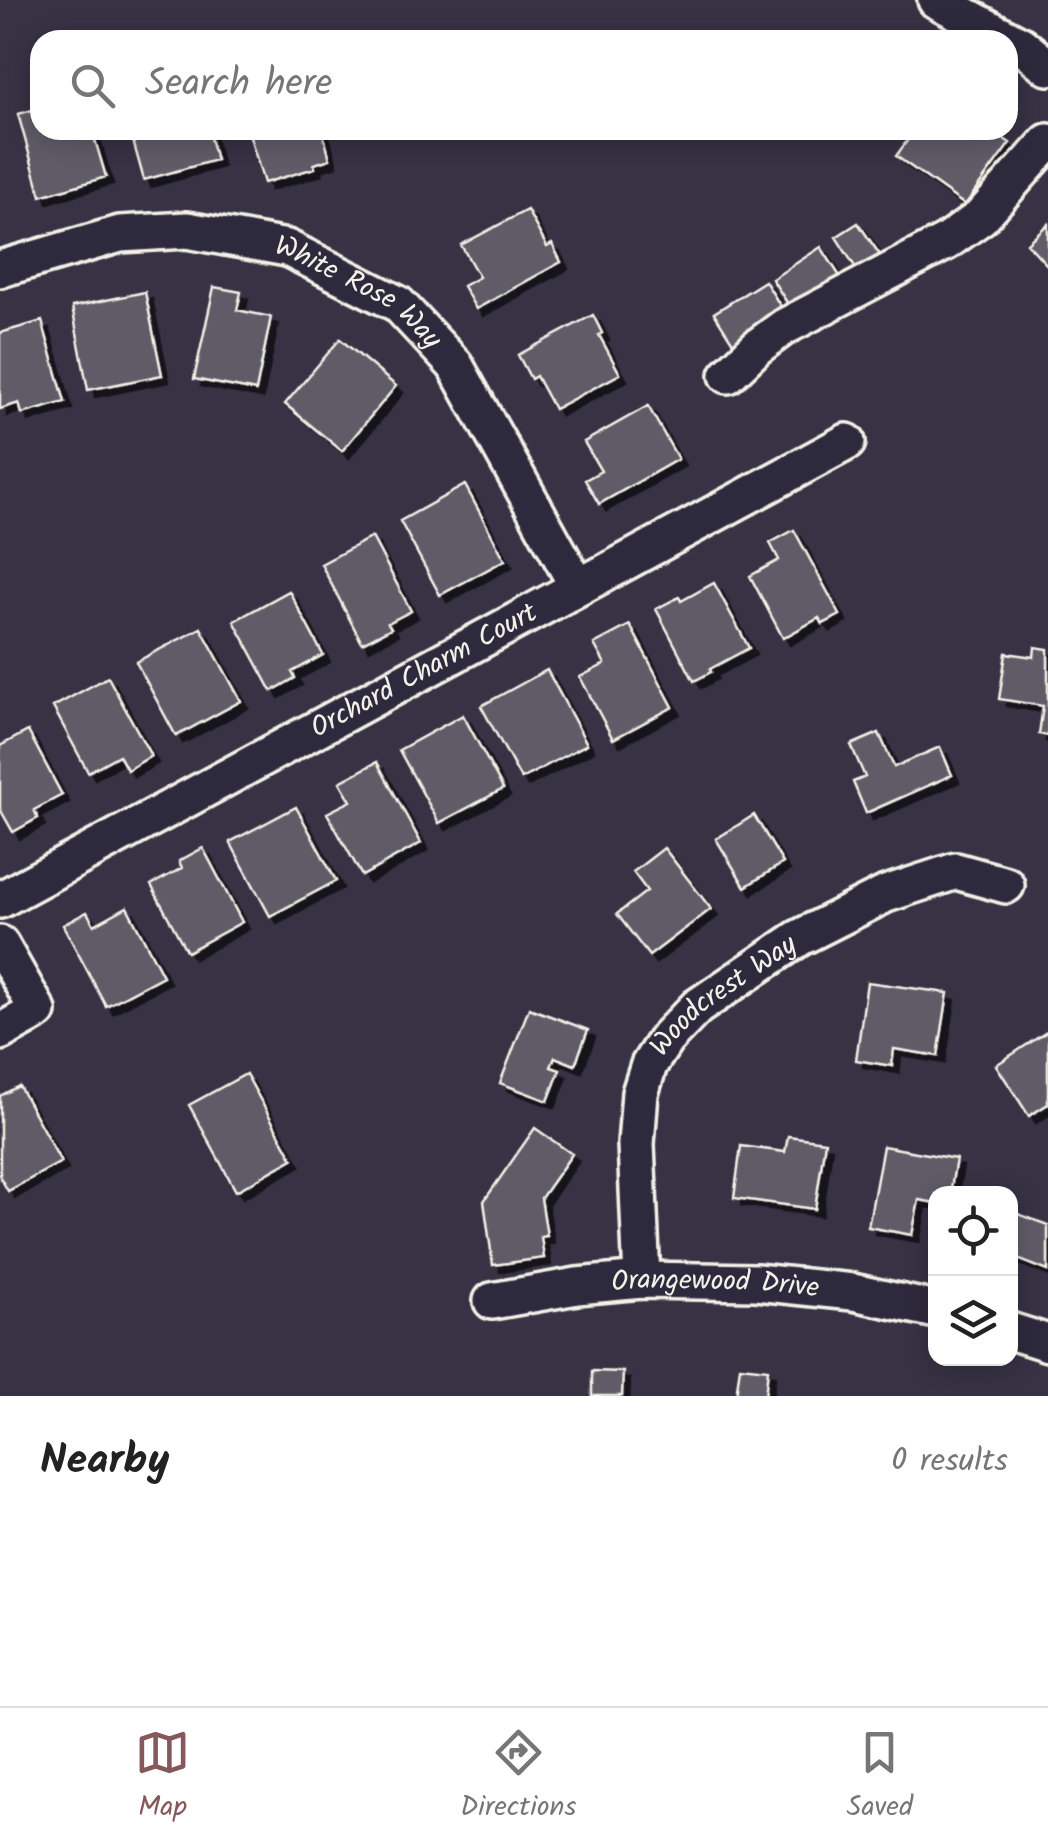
<!DOCTYPE html>
<style>
:root{--surface:#fff;--page:#f2f2f2;--text:#222;--muted:#767676;--line:#e0e0e0;--accent:#85585c}
body{margin:0;font-family:Kalam,sans-serif;background:var(--page);color:var(--text)}
.controls{position:absolute;right:30px;bottom:30px;display:grid;overflow:hidden;border-radius:20px;box-shadow:0 5px 25px #0003}
.controls button{width:90px;height:90px;display:grid;place-items:center;padding:0;border:0;border-bottom:2px solid var(--line);background:var(--surface);color:var(--text);font:50px sans-serif}
.list{margin:0;padding:0;list-style:none}
h2{display:flex;justify-content:space-between;align-items:center;height:130px;margin:0;padding:0 40px;font-size:42px}
h2 small{font-size:32px;font-weight:400;color:var(--muted)}
.icon{flex:none;width:55px;height:55px;fill:none;stroke:currentColor;stroke-width:2;stroke-linecap:round;stroke-linejoin:round}
.map{position:relative;flex:none;width:1048px;height:1396px;overflow:hidden}
.search{position:absolute;background:var(--surface);box-shadow:0 5px 25px #0003;left:30px;right:30px;top:30px;height:110px;display:flex;align-items:center;gap:25px;box-sizing:border-box;padding:0 35px;border-radius:30px;color:var(--muted);font-size:38px}
.sheet{height:310px;background:var(--surface)}
nav{display:flex;justify-content:space-around;align-items:center;box-sizing:border-box;height:140px;border-top:2px solid var(--line);background:var(--surface);font-size:28px;color:var(--muted)}
nav a{display:grid;justify-items:center;gap:5px}
nav .on{color:var(--accent)}
.map>svg:first-child{display:block}
.building{fill:#5f5c67;stroke:#f4f1e8;stroke-width:2.5;filter:url(#shadow)}
.lines{fill:none;stroke-linecap:round;stroke-linejoin:round}
.minor-casing{stroke:#f4f1e8;stroke-width:42}
.minor{stroke:#2f2a3d;stroke-width:35}
.labels{text-anchor:middle;dominant-baseline:central;stroke-width:9;stroke-linejoin:round;paint-order:stroke}
.street-label{font-size:28px;fill:#f4f1e8;stroke:#2f2a3d}
</style>
<div class="map">
<svg width="1048" height="1396" viewBox="0 0 1048 1396">
<defs>
<filter id="shadow"><feDropShadow dx="7" dy="7" stdDeviation="0" flood-color="#0009"/></filter>
</defs>
<rect width="100%" height="100%" fill="#373244"/>
<filter id="ink" filterUnits="userSpaceOnUse"><feTurbulence type="fractalNoise" baseFrequency=".01" numOctaves="2"/><feDisplacementMap in="SourceGraphic" scale="20" xChannelSelector="R" yChannelSelector="G"/><feConvolveMatrix kernelMatrix="1 2 1 2 8 2 1 2 1" color-interpolation-filters="sRGB"/></filter>
<g filter="url(#ink)">
<path class="building" d="M40,108V130H92L106,177L41,196L18,114Z
M130,130H208L216,160L144,180Z
M248,130H322L330,159L314,164L315,168L264,183Z
M915,130H991L1010,143L965,205L896,156Z
M527,210L547,247L552,244L561,262L476,309L463,286L479,277L461,245Z
M858,223L882,258L859,273L836,237Z
M1048,224V266L1027,243Z
M821,247L843,281L793,312L772,279Z
M765,281L786,315L735,346L714,313Z
M214,287L241,292L237,310L271,317L256,391L194,379Z
M145,292L162,375L88,390L72,307Z
M593,315L602,333L599,335L620,374L554,409L536,376L531,379L518,355Z
M42,321L65,402L22,414L19,403L0,409V333Z
M340,339L396,386L342,451L285,404Z
M648,406L678,459L599,504L585,480L601,471L584,442Z
M465,485L505,560L440,595L400,521Z
M794,530L840,615L823,624L819,618L783,638L750,576L779,560L770,543Z
M372,537L411,611L388,623L391,628L362,643L321,564Z
M714,583L749,648L710,669L711,672L694,681L656,609L679,597L681,601Z
M289,591L323,655L292,672L295,678L272,691L234,621Z
M630,625L673,707L613,739L580,677L605,664L594,644Z
M201,628L241,701L176,736L136,662Z
M1035,647L1048,649V736L1039,734L1043,706L999,699L1006,653L1034,657Z
M547,670L587,744L521,779L481,706Z
M108,677L151,756L127,770L119,755L88,772L53,707Z
M463,715L503,789L439,823L399,750Z
M28,731L62,795L34,810L38,818L13,832L0,809V746Z
M879,733L894,767L940,747L952,775L866,813L853,782L865,777L851,745Z
M377,762L421,843L362,876L327,813L351,801L340,782Z
M296,807L336,881L270,916L230,842Z
M754,815L783,863L745,887L716,839Z
M203,848L242,922L187,952L151,885L182,868L179,861Z
M664,848L711,909L649,956L617,914L647,891L633,872Z
M127,907L163,976L106,1006L63,925L87,912L94,925Z
M867,982L948,993L938,1056L894,1049L892,1066L856,1060Z
M529,1008L588,1030L575,1065L555,1057L551,1067L560,1070L548,1101L500,1083Z
M1048,1031V1104L1029,1116L996,1065Z
M246,1074L293,1159L236,1191L189,1105Z
M19,1086L61,1162L8,1191L0,1177V1096Z
M535,1128L572,1154L541,1198L547,1236L541,1237L544,1258L493,1265L484,1201Z
M788,1136L825,1141L815,1209L734,1198L741,1146L785,1152Z
M883,1146L956,1159L950,1194H936V1203L919,1200L912,1235L868,1227Z
M1010,1211L1048,1225V1271L1010,1256Z
M740,1366L768,1369L765,1396H736Z
M592,1371L623,1372L622,1396H592Z"/>
<g class="lines">
<g class="minor-casing">
<g id="minor">
<path d="M936,0L1021,45L1048,67"/>
<path id="s1" d="M0,269L120,234L187,230L287,248L398,304L455,365L578,587"/>
<path d="M728,375L757,347L784,327L946,242L981,217L1048,142"/>
<path id="s2" d="M0,900L847,442"/>
<path d="M0,944L38,1011L0,1032"/>
<path id="s3" d="M642,1280L636,1144L640,1093L649,1065L666,1039L697,1007L799,938L886,894L956,871L1006,885"/>
<path id="s4" d="M492,1301L577,1286L642,1280L756,1282L853,1292L936,1310"/>
<path d="M1010,1331L1048,1343"/>
</g>
</g>
<use href="#minor" class="minor"/>
</g>
</g>
<g class="labels">
<g class="street-label">
<text stroke="none"><textPath href="#s1" startOffset="378">White Rose Way</textPath></text>
<text stroke="none"><textPath href="#s2" startOffset="482">Orchard Charm Court</textPath></text>
<text stroke="none"><textPath href="#s3" startOffset="320">Woodcrest Way</textPath></text>
<text stroke="none"><textPath href="#s4" startOffset="225">Orangewood Drive</textPath></text>
</g>
</g>
</svg>
<div class="controls">
<button><svg class="icon" aria-label="locate" viewBox="0 0 24 24"><circle cx="12" cy="12" r="6"/><path d="M12 2v4M12 18v4M2 12h4M18 12h4"/></svg></button>
<button><svg class="icon" aria-label="layers" viewBox="0 0 24 24"><path d="M12 4l9 5-9 5-9-5zM3 14l9 5 9-5"/></svg></button>
</div>
<div class="search"><svg class="icon" aria-label="search" viewBox="0 0 24 24"><circle cx="10" cy="10" r="6"/><path d="M15 15l6 6"/></svg>Search here</div>
</div>
<section class="sheet">
<h2>Nearby<small>0 results</small></h2>
<ul class="list">
</ul>
</section>
<nav>
<a class="on"><svg class="icon" aria-label="map" viewBox="0 0 24 24"><path d="M3 6l6-2 6 2 6-2v14l-6 2-6-2-6 2zM9 4v14M15 6v14"/></svg>Map</a>
<a><svg class="icon" aria-label="directions" viewBox="0 0 24 24"><path d="M12 3l9 9-9 9-9-9zM9 14v-3h6M13 9l2 2-2 2"/></svg>Directions</a>
<a><svg class="icon" aria-label="saved" viewBox="0 0 24 24"><path d="M7 4h10v16l-5-4-5 4z"/></svg>Saved</a>
</nav>
